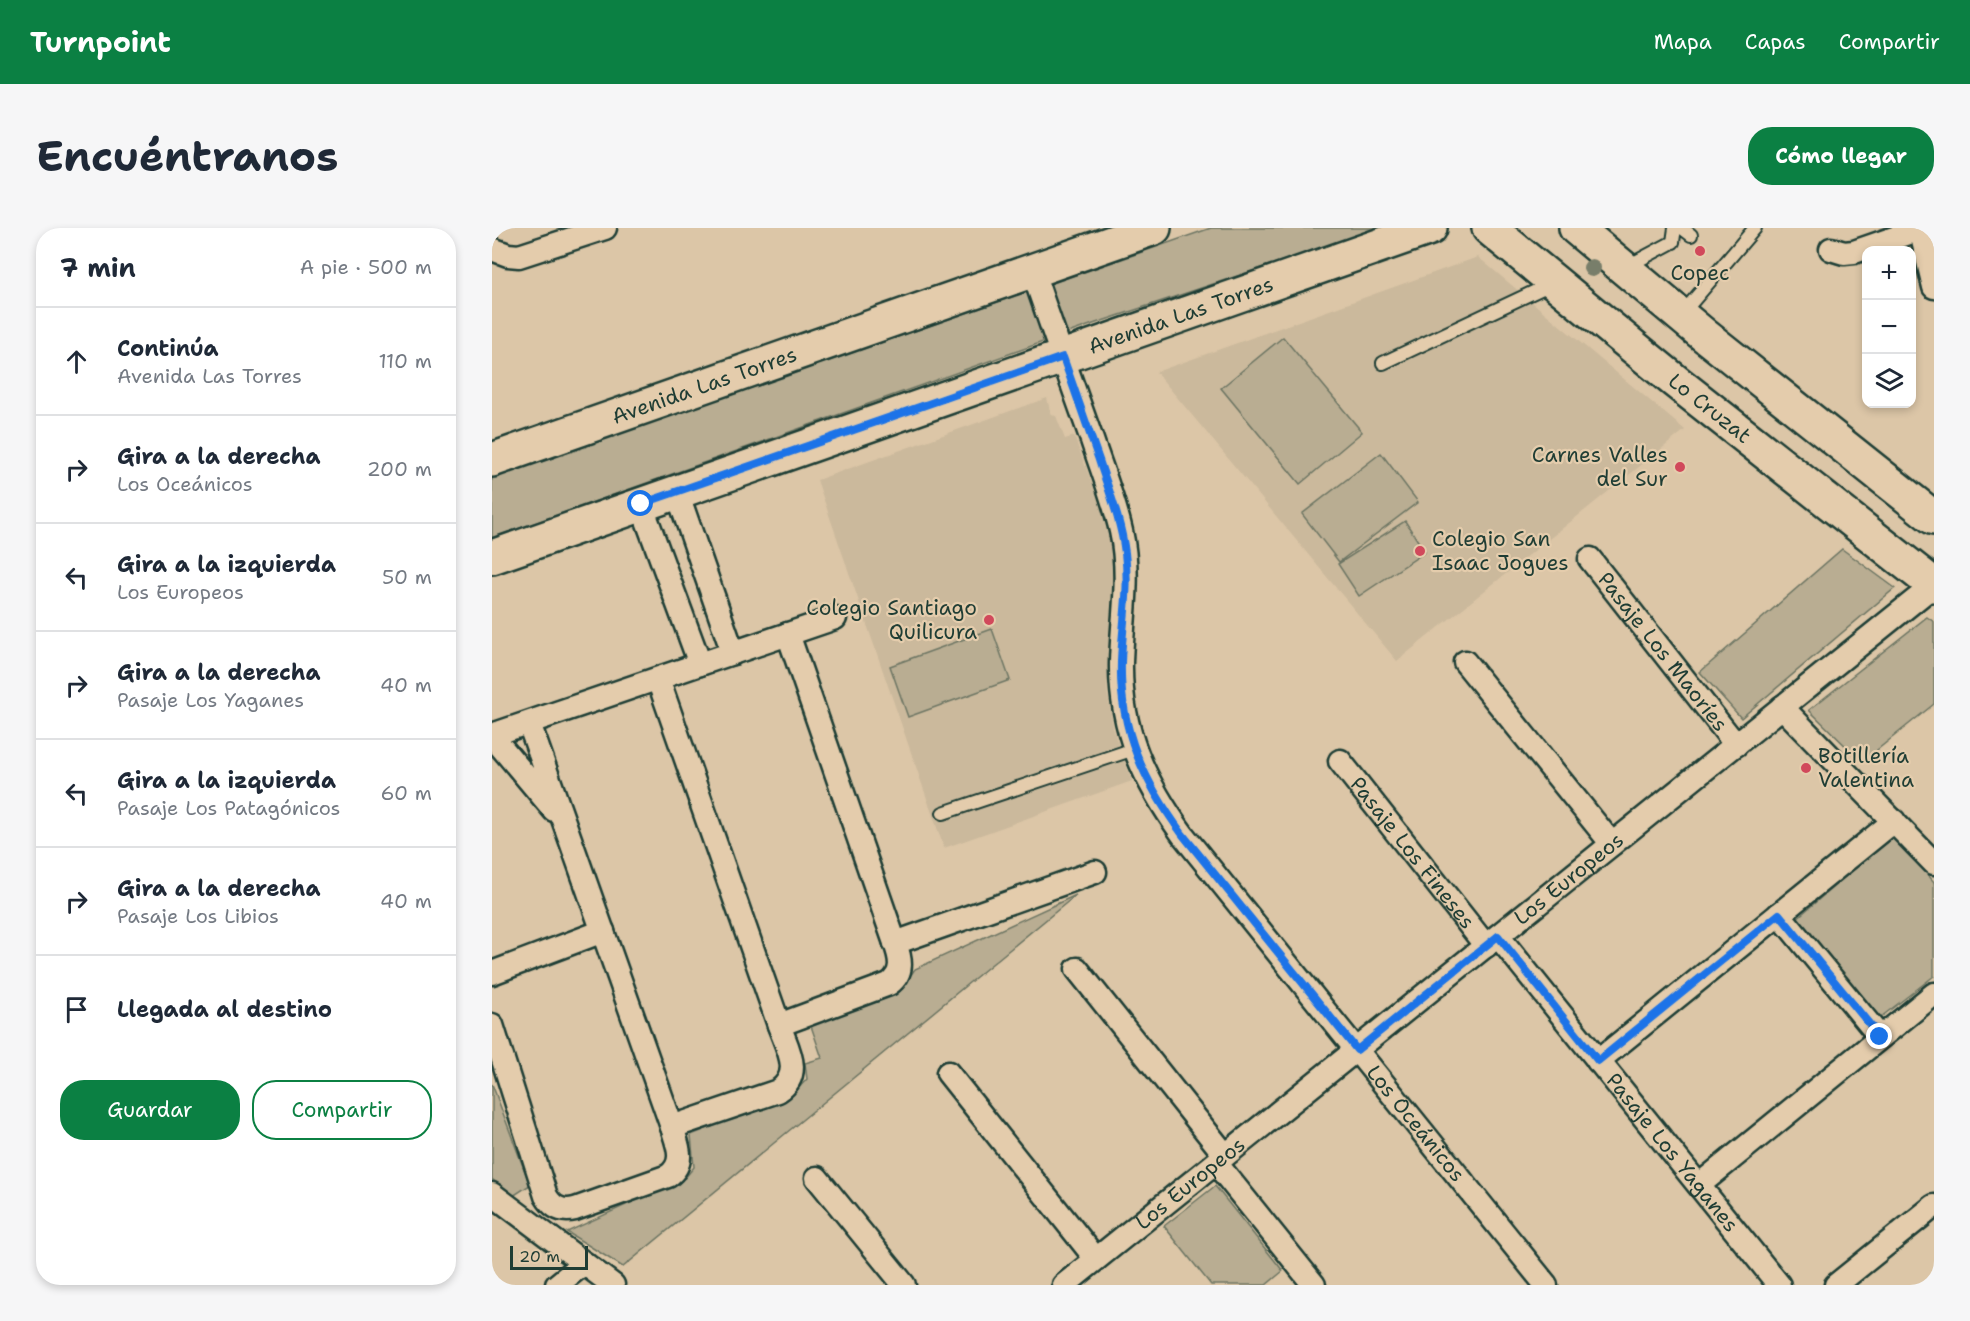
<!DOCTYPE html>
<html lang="es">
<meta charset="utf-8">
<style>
:root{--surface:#fff;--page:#f6f6f7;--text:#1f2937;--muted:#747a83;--line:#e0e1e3;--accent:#0b8043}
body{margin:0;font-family:"Shantell Sans",sans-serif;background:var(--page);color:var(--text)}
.controls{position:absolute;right:18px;top:18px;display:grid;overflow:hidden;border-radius:12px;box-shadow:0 3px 9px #0003}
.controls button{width:54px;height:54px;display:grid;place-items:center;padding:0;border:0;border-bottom:2px solid var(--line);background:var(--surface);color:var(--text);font:30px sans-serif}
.scale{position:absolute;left:18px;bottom:15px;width:78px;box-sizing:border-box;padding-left:6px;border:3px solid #1f3d34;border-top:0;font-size:16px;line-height:21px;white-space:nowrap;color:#1f3d34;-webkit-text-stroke:4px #e4ccac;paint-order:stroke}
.stop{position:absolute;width:18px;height:18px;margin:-14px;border:4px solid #1a73e8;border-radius:50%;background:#fff}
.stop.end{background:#1a73e8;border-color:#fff;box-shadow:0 2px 6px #0008}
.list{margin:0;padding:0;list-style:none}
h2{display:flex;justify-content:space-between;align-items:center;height:78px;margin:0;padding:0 24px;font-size:26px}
h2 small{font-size:20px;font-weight:400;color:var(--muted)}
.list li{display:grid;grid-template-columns:39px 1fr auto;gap:18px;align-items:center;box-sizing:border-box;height:108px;padding:0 24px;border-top:2px solid var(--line)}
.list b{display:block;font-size:22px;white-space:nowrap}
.list p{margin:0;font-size:20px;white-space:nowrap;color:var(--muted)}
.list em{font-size:20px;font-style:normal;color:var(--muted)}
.actions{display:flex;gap:12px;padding:18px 24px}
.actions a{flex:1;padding:14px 0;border:2px solid var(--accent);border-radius:24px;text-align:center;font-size:21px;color:var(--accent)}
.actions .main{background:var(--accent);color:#fff}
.icon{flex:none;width:33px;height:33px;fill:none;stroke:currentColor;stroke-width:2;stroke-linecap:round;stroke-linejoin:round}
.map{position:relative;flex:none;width:1442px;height:1057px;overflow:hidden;border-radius:24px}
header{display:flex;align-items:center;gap:36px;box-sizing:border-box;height:84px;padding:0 30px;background:var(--accent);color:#fff}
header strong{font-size:28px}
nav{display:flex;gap:33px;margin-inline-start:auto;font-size:21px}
.intro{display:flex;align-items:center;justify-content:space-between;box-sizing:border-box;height:144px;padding:0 36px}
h1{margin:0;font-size:42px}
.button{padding:15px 27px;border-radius:24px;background:var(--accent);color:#fff;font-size:21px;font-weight:700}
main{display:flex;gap:36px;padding:0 36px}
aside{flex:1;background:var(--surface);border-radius:24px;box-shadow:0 3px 9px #0003}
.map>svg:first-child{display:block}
.built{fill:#cbb99c}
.green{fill:#b9ad92;stroke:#6c7563;stroke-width:1.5}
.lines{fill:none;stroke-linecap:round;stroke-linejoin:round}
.lane-casing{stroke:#1f3d34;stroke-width:16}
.street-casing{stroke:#1f3d34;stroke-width:27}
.secondary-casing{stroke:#1f3d34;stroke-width:38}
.lane{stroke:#e4ccac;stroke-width:12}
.street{stroke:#e4ccac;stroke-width:22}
.secondary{stroke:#e4ccac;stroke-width:33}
.tree{fill:#787e6a}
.route{stroke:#1a73e8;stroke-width:8}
.poi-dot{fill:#d1495b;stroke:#e4ccac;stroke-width:2}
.labels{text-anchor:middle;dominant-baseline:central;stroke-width:4.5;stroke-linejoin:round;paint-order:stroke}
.poi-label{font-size:21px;fill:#1f3d34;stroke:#e4ccac;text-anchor:end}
.street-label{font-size:21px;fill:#1f3d34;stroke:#e4ccac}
</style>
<header>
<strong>Turnpoint</strong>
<nav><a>Mapa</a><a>Capas</a><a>Compartir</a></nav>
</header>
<div class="intro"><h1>Encuéntranos</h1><a class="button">Cómo llegar</a></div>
<main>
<aside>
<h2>7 min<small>A pie · 500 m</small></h2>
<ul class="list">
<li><svg class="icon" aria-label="ahead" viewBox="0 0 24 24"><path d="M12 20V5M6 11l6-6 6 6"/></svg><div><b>Continúa</b><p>Avenida Las Torres</p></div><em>110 m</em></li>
<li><svg class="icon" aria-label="right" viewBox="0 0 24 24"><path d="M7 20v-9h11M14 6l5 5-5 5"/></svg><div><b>Gira a la derecha</b><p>Los Oceánicos</p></div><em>200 m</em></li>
<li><svg class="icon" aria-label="left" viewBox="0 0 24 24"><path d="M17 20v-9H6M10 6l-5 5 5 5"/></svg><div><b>Gira a la izquierda</b><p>Los Europeos</p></div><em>50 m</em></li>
<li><svg class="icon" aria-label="right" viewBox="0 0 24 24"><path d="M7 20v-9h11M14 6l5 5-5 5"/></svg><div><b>Gira a la derecha</b><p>Pasaje Los Yaganes</p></div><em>40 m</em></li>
<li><svg class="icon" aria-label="left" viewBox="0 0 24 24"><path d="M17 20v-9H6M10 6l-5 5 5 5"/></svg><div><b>Gira a la izquierda</b><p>Pasaje Los Patagónicos</p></div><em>60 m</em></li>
<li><svg class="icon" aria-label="right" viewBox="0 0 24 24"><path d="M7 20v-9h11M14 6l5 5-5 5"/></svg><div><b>Gira a la derecha</b><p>Pasaje Los Libios</p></div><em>40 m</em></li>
<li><svg class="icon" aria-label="arrive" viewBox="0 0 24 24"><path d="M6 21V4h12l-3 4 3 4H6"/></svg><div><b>Llegada al destino</b></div></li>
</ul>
<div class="actions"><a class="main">Guardar</a><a>Compartir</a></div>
</aside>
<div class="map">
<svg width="1442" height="1057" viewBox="0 0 1442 1057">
<rect width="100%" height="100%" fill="#dcc6a7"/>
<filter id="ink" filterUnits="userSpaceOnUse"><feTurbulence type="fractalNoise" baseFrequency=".0167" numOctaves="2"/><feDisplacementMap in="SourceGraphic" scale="12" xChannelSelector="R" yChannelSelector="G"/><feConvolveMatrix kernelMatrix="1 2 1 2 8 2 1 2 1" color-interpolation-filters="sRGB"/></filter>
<g filter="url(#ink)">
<path class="built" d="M986,29L1193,202L905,433L664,144Z
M555,170L559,187L564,188L573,211L582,208L609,279L620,316L623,362L615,462L622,504L640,553L452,620L325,252Z"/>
<path class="green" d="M719,0H889L604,95L0,310V250Z
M791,109L870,204L808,256L729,160Z
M889,225L926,274L847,334L810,286Z
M913,293L933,324L867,368L846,336Z
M1350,321L1403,360L1249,490L1208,444Z
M1435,389L1442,394V476L1370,534L1317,482Z
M500,401L518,452L416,489L398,438Z
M1402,607L1442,654V748L1385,792L1304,691Z
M584,667L131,1039L75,1004L193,950L202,939L199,907L300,867L315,851L313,835L330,830L319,798L411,758L423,741Z
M0,856L38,957L21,968L0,951Z
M723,958L791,1043L774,1057H719L672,998Z"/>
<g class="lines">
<g class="lane-casing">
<path id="lane" d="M1190,0L1199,7
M1181,14L1183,0
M1134,39L1181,14
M1189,87L1263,0
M891,135L1061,55
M451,585L642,521"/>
</g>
<g class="street-casing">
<g id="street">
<path d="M1428,0L1442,59"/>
<path d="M0,21L16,27L27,28L113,0"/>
<path d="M1339,21L1352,25L1362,24L1431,0"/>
<path id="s1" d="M541,44C560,100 580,156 600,212C610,242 622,272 629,303C639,348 630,390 629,435C628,502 652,553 691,607L1054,1057"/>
<path d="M185,264L241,425"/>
<path d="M149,276L208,436"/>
<path id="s2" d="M1098,331L1244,517"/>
<path d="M973,434L1120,616"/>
<path d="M166,451L287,797C295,820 312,846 286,863L180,899"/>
<path d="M1290,479L1442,635"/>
<path d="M0,507L343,390"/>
<path d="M0,508L62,582"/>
<path id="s3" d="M848,533L994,718"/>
<path d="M1287,686L1388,809"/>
<path id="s4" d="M1006,708L1287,1057"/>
<path d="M403,715L603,644"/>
<path d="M585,741L733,927"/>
<path d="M0,745L111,703"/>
<path d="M0,797L54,968C61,980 70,984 83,981L176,948C194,935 186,918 180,899L37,495"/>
<path d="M287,797L397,756C412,745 409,731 403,715L296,406"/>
<path d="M1106,833L1402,593"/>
<path d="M456,845L604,1031"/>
<path d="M724,935L822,1057"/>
<path d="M325,950L412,1057"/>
<path d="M1207,957L1442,766"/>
<path d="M0,966L121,1057"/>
<path d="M65,1057L92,1035"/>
<path id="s5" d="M572,1057L1442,357"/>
<path d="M1344,1057L1442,978"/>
</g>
</g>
<g class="secondary-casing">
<g id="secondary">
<path id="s6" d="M997,0L1183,153L1442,357"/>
<path d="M1084,0L1212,107L1442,290"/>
<path id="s7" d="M0,232L662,0"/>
<path id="s8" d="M0,329L938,0"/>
</g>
</g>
<use href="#lane" class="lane"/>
<use href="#street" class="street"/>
<use href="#secondary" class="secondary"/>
</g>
<circle class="tree" cx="1100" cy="40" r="9"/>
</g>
<g class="lines" filter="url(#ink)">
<path class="route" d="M149,276L571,129C583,163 595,198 607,232C617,263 629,293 633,325C638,362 630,398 629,434C627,502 652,554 691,607L865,822L1006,708L1106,833L1287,686L1388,809"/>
</g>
<g class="poi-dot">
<circle cx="1208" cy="23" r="6"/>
<circle cx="1188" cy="239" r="6"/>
<circle cx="928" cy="323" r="6"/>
<circle cx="497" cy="392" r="6"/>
<circle cx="1314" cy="540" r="6"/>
</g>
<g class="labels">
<g class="poi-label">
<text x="1208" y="45" text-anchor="middle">Copec</text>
<text x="1176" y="227">Carnes Valles<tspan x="1176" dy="24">del Sur</tspan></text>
<text x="940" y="311" text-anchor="start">Colegio San<tspan x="940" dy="24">Isaac Jogues</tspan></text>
<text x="485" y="380">Colegio Santiago<tspan x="485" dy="24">Quilicura</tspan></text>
<text x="1326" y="528" text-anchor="start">Botillería<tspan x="1326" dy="24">Valentina</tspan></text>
</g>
<g class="street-label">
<text stroke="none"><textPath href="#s8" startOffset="730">Avenida Las Torres</textPath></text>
<text stroke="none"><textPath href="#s7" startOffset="225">Avenida Las Torres</textPath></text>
<text stroke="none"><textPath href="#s6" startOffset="285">Lo Cruzat</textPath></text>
<text stroke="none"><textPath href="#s2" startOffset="118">Pasaje Los Maoríes</textPath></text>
<text stroke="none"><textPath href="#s3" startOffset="117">Pasaje Los Fineses</textPath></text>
<text stroke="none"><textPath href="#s5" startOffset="648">Los Europeos</textPath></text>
<text stroke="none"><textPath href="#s1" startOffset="963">Los Oceánicos</textPath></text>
<text stroke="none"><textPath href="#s4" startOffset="278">Pasaje Los Yaganes</textPath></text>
<text stroke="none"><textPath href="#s5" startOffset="162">Los Europeos</textPath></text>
</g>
</g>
</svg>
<div class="controls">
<button>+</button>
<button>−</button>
<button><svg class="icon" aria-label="layers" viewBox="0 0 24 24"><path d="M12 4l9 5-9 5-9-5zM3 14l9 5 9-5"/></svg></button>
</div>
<div class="scale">20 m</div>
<div class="stop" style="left:149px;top:276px"></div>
<div class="stop end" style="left:1388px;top:809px"></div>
</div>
</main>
